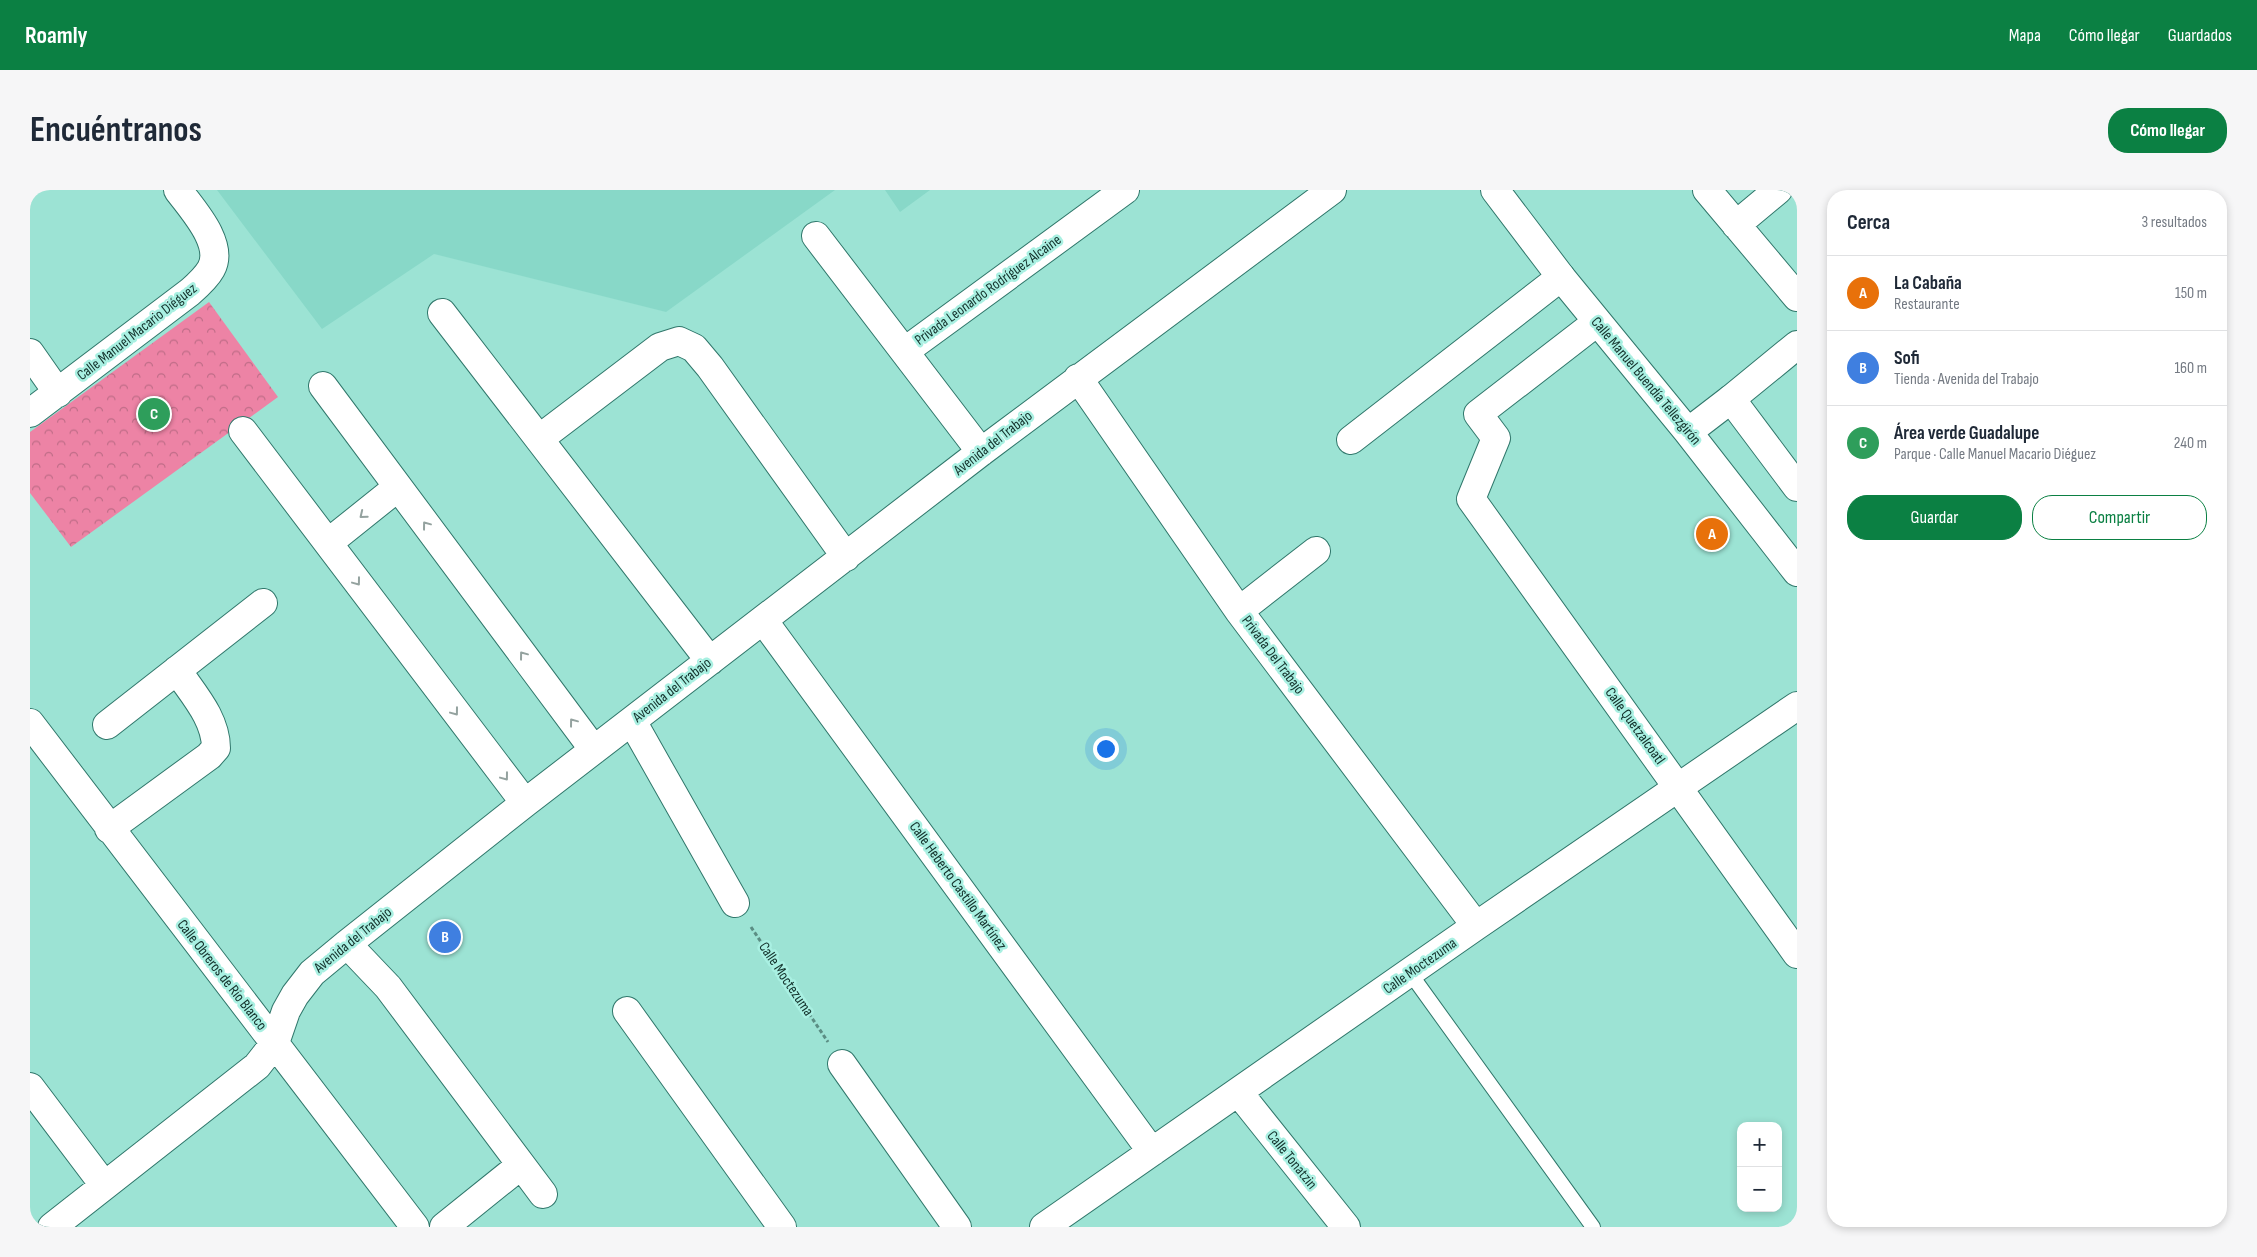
<!DOCTYPE html>
<html lang="es">
<meta charset="utf-8">
<style>
:root{--surface:#fff;--page:#f6f6f7;--text:#1f2937;--muted:#747a83;--line:#e0e1e3;--accent:#0b8043}
body{margin:0;font-family:"Sofia Sans Condensed",sans-serif;background:var(--page);color:var(--text)}
.controls{position:absolute;right:15px;bottom:15px;display:grid;overflow:hidden;border-radius:10px;box-shadow:0 2px 8px #0003}
.controls button{width:45px;height:45px;display:grid;place-items:center;padding:0;border:0;border-bottom:1px solid var(--line);background:var(--surface);color:var(--text);font:25px sans-serif}
.you{position:absolute;left:1075px;top:558px;width:18px;height:18px;margin:-12px;border:4px solid #fff;border-radius:50%;background:#1a73e8;box-shadow:0 0 0 8px #1a73e833}
.badge{display:grid;place-items:center;width:32px;height:32px;border-radius:50%;background:var(--accent);color:#fff;font-size:16px;font-weight:700}
.pin{position:absolute;translate:-50% -50%;border:2px solid #fff;box-shadow:0 1px 5px #0006}
.list{margin:0;padding:0;list-style:none}
h2{display:flex;justify-content:space-between;align-items:center;height:65px;margin:0;padding:0 20px;font-size:21px}
h2 small{font-size:16px;font-weight:400;color:var(--muted)}
.list li{display:grid;grid-template-columns:32px 1fr auto;gap:15px;align-items:center;box-sizing:border-box;height:75px;padding:0 20px;border-top:1px solid var(--line)}
.list b{display:block;font-size:19px;white-space:nowrap}
.list p{margin:0;font-size:16px;white-space:nowrap;color:var(--muted)}
.list em{font-size:16px;font-style:normal;color:var(--muted)}
.actions{display:flex;gap:10px;padding:15px 20px}
.actions a{flex:1;padding:11px 0;border:1px solid var(--accent);border-radius:20px;text-align:center;font-size:18px;color:var(--accent)}
.actions .main{background:var(--accent);color:#fff}
.map{position:relative;flex:none;width:1767px;height:1037px;overflow:hidden;border-radius:20px}
header{display:flex;align-items:center;gap:30px;box-sizing:border-box;height:70px;padding:0 25px;background:var(--accent);color:#fff}
header strong{font-size:24px}
nav{display:flex;gap:28px;margin-inline-start:auto;font-size:18px}
.intro{display:flex;align-items:center;justify-content:space-between;box-sizing:border-box;height:120px;padding:0 30px}
h1{margin:0;font-size:35px}
.button{padding:12px 22px;border-radius:20px;background:var(--accent);color:#fff;font-size:18px;font-weight:700}
main{display:flex;gap:30px;padding:0 30px}
aside{flex:1;background:var(--surface);border-radius:20px;box-shadow:0 2px 8px #0003}
.map>svg:first-child{display:block}
.built{fill:#88d8c8}
.park{fill:url(#park-crowns)}
.lines{fill:none;stroke-linecap:round;stroke-linejoin:round}
.lane-casing{stroke:#30776b;stroke-width:16}
.street-casing{stroke:#30776b;stroke-width:30}
.secondary-casing{stroke:#30776b;stroke-width:30}
.path{stroke:#5b8e84;stroke-width:3;stroke-dasharray:4 2.5;stroke-linecap:butt}
.lane{stroke:#fff;stroke-width:14}
.street{stroke:#fff;stroke-width:28}
.secondary{stroke:#fff;stroke-width:28}
.oneway{stroke:#94a29f}
.labels{text-anchor:middle;dominant-baseline:central;stroke-width:5;stroke-linejoin:round;paint-order:stroke}
.street-label{font-size:15px;fill:#12302a;stroke:#a9f0e2}
</style>
<header>
<strong>Roamly</strong>
<nav><a>Mapa</a><a>Cómo llegar</a><a>Guardados</a></nav>
</header>
<div class="intro"><h1>Encuéntranos</h1><a class="button">Cómo llegar</a></div>
<main>
<div class="map">
<svg width="1767" height="1037" viewBox="0 0 1767 1037">
<defs>
<pattern id="park-crowns" width="20" height="18" patternUnits="userSpaceOnUse" patternTransform="scale(1.25)"><rect width="20" height="18" fill="#ed83a5"/><path d="M2 6a3 3 0 1 1 6 0M12 15a3 3 0 1 1 6 0" fill="none" stroke="#bf6c87"/></pattern>
</defs>
<rect width="100%" height="100%" fill="#9ce3d4"/>
<path class="built" d="M187,0H805L636,122L404,64L292,139Z
M855,0H900L870,22Z"/>
<path class="park" d="M179,112L248,207L41,357L0,303V242Z"/>
<g class="lines">
<g class="lane-casing">
<path id="lane" d="M1380,783L1563,1037"/>
</g>
<g class="street-casing">
<path id="street" d="M1677,0L1767,107
M1706,35L1748,0
M786,46L951,262
M412,123L680,471
M1567,132L1448,224L1466,248L1441,309L1767,764
M875,161L1095,0
M0,163L28,203
M1048,188L1209,421L1446,736
M293,196L564,560
M1701,209L1767,155
M0,223L160,102C168,95 176,88 181,79C195,54 162,19 148,0
M213,241L495,613
M509,249L630,157L649,151L664,158L680,177L816,367
M1321,250L1531,87
M298,353L368,297
M1209,421L1286,361
M733,430L1122,962
M602,531L705,713
M0,533L385,1037
M77,535L233,413
M79,639L179,566L186,558C186,528 162,503 147,480
M317,754L358,797L513,1004
M597,821L752,1037
M812,874L927,1037
M0,897L74,995
M1209,903L1316,1037
M22,1037L227,876L245,853L256,821L265,805L282,783L317,754L495,613L951,262L1302,0
M414,1037L491,975
M1014,1037L1446,736L1767,516"/>
</g>
<g class="secondary-casing">
<path id="secondary" d="M1465,0L1531,87L1658,242L1767,382
M1658,242L1701,209L1767,297"/>
</g>
<path class="path" d="M721,737L798,852"/>
<use href="#lane" class="lane"/>
<use href="#street" class="street"/>
<use href="#secondary" class="secondary"/>
</g>
<defs><path id="oneway-chevron" d="M-2-3.5L2.5 0L-2 3.5" fill="none" stroke-width="1.6" stroke-linecap="round" stroke-linejoin="round" transform="scale(1.25)"/></defs>
<g class="oneway">
<use href="#oneway-chevron" transform="translate(333 325) rotate(141)"/>
<use href="#oneway-chevron" transform="translate(396 335) rotate(-127)"/>
<use href="#oneway-chevron" transform="translate(327 392) rotate(53)"/>
<use href="#oneway-chevron" transform="translate(493 465) rotate(-127)"/>
<use href="#oneway-chevron" transform="translate(425 522) rotate(53)"/>
<use href="#oneway-chevron" transform="translate(543 532) rotate(-127)"/>
<use href="#oneway-chevron" transform="translate(475 587) rotate(53)"/>
</g>
<g class="labels">
<g class="street-label">
<text transform="translate(958 100) rotate(-36)">Privada Leonardo Rodríguez Alcaine</text>
<text transform="translate(107 142) rotate(-38)">Calle Manuel Macario Diéguez</text>
<text transform="translate(1616 191) rotate(50)">Calle Manuel Buendía Tellezgirón</text>
<text transform="translate(963 253) rotate(-38)">Avenida del Trabajo</text>
<text transform="translate(1243 465) rotate(53)">Privada Del Trabajo</text>
<text transform="translate(642 500) rotate(-38)">Avenida del Trabajo</text>
<text transform="translate(1605 536) rotate(54)">Calle Quetzalcoatl</text>
<text transform="translate(928 696) rotate(54)">Calle Heberto Castillo Martínez</text>
<text transform="translate(323 750) rotate(-39)">Avenida del Trabajo</text>
<text transform="translate(1390 776) rotate(-35)">Calle Moctezuma</text>
<text transform="translate(192 785) rotate(52)">Calle Obreros de Río Blanco</text>
<text transform="translate(756 789) rotate(56)">Calle Moctezuma</text>
<text transform="translate(1262 970) rotate(51)">Calle Tonatzin</text>
</g>
</g>
</svg>
<div class="controls">
<button>+</button>
<button>−</button>
</div>
<div class="you"></div>
<div class="pin badge" style="left:1682px;top:344px;background:#e8710a">A</div>
<div class="pin badge" style="left:415px;top:747px;background:#3f7fe0">B</div>
<div class="pin badge" style="left:124px;top:224px;background:#2e9e5b">C</div>
</div>
<aside>
<h2>Cerca<small>3 resultados</small></h2>
<ul class="list">
<li><span class="badge" style="background:#e8710a">A</span><div><b>La Cabaña</b><p>Restaurante</p></div><em>150 m</em></li>
<li><span class="badge" style="background:#3f7fe0">B</span><div><b>Sofi</b><p>Tienda · Avenida del Trabajo</p></div><em>160 m</em></li>
<li><span class="badge" style="background:#2e9e5b">C</span><div><b>Área verde Guadalupe</b><p>Parque · Calle Manuel Macario Diéguez</p></div><em>240 m</em></li>
</ul>
<div class="actions"><a class="main">Guardar</a><a>Compartir</a></div>
</aside>
</main>
